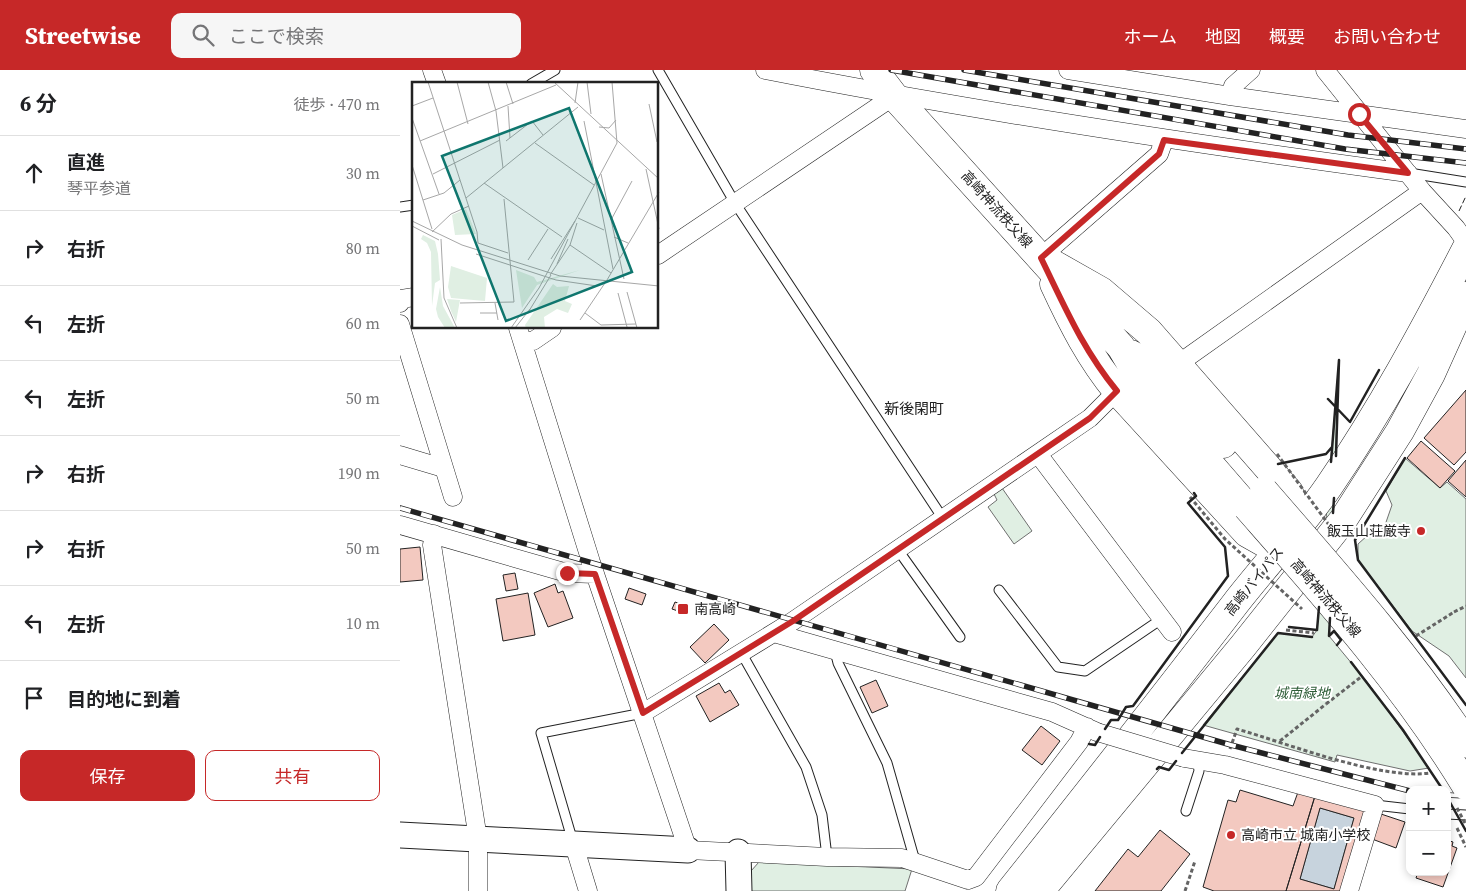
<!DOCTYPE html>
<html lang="ja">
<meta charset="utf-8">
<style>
:root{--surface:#fff;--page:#f6f6f6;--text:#202124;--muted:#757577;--line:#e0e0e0;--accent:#c62828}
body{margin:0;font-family:"Source Serif 4","Noto Sans JP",serif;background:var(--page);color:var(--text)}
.controls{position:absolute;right:15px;bottom:15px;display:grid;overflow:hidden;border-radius:10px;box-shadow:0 2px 8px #0003}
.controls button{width:45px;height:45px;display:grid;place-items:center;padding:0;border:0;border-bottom:1px solid var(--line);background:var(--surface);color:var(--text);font:25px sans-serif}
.stop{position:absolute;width:15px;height:15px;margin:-11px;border:4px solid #c62828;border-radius:50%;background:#fff}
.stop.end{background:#c62828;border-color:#fff;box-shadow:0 1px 5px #0008}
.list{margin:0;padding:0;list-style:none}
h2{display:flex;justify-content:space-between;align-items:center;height:65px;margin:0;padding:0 20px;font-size:21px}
h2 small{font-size:16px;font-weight:400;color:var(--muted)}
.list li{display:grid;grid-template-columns:32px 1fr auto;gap:15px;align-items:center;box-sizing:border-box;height:75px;padding:0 20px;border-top:1px solid var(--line)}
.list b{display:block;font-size:19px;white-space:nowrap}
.list p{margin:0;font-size:16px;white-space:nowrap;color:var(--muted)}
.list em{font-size:16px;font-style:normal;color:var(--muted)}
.actions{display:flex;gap:10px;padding:15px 20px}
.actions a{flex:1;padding:11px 0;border:1px solid var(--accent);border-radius:10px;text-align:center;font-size:18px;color:var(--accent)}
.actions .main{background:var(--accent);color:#fff}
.icon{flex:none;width:28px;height:28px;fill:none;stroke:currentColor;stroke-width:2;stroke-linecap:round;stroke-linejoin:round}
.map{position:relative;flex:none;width:1066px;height:821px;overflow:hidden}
header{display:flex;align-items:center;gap:30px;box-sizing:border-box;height:70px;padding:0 25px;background:var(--accent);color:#fff}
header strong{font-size:24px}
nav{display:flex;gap:28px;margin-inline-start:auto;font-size:18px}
.search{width:350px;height:45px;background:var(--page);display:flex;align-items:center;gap:12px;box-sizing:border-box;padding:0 18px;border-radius:10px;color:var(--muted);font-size:19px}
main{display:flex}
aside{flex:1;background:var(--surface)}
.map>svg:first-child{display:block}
.green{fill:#e0efe3;stroke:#6f6f6f}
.water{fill:#c7d3dd;stroke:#6f6f6f}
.building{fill:#f3c9c0;stroke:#222;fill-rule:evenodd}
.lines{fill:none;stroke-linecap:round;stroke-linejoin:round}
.lane-casing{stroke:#222;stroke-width:11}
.street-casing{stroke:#222;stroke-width:19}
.secondary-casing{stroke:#222;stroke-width:27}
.primary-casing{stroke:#222;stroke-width:29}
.highway-casing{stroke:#222;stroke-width:29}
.path{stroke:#646464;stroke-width:3;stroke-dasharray:4 2.5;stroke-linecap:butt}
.lane{stroke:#fff;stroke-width:9}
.street{stroke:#fff;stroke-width:18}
.secondary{stroke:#fff;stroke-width:25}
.primary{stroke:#fff;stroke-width:28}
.highway{stroke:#fff;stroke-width:28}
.rail-casing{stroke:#222;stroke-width:5.5}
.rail{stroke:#fff;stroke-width:4;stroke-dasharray:11;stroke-linecap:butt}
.street-bridge-casing{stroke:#222;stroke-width:19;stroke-linecap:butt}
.primary-bridge-casing{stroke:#222;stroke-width:29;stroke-linecap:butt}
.path-bridge{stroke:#646464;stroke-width:3;stroke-dasharray:4 2.5;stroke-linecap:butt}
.street-bridge{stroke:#fff;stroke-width:18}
.primary-bridge{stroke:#fff;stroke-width:28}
.fence{stroke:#222;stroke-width:1;stroke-dasharray:6 2.5;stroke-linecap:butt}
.wall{stroke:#222;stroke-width:2.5}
.route{stroke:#c62828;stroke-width:6}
.poi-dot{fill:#c62828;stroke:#fff;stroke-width:2}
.labels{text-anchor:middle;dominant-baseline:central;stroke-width:4;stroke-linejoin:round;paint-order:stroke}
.street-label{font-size:14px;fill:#222;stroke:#fff}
.poi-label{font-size:14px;fill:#222;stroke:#fff;text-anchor:start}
.park-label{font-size:14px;font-style:italic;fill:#2f5e38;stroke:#fff}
.neighbourhood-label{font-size:15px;fill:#222;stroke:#fff}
.inset-road{fill:none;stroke:#a7a7a7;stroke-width:1}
.view{fill:#0f766e;fill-opacity:0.15;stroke:#0f766e;stroke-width:2.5}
.inset-edge{fill:none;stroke:#222;stroke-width:2.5}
</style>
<header>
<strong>Streetwise</strong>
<div class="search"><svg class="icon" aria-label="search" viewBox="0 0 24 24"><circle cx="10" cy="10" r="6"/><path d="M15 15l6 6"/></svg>ここで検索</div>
<nav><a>ホーム</a><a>地図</a><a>概要</a><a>お問い合わせ</a></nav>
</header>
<main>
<aside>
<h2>6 分<small>徒歩 · 470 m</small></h2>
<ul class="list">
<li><svg class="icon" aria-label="ahead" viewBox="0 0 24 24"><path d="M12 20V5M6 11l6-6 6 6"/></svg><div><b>直進</b><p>琴平参道</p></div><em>30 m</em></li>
<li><svg class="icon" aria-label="right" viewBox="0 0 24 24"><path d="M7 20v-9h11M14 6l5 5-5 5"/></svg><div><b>右折</b></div><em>80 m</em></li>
<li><svg class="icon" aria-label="left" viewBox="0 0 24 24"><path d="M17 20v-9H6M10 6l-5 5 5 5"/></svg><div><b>左折</b></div><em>60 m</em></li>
<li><svg class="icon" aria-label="left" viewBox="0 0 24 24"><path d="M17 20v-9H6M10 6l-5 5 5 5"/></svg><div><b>左折</b></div><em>50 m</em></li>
<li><svg class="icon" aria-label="right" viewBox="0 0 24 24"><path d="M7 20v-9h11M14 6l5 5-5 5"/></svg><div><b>右折</b></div><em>190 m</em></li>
<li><svg class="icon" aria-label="right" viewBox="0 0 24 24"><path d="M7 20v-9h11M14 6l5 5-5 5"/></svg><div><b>右折</b></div><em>50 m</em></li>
<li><svg class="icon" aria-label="left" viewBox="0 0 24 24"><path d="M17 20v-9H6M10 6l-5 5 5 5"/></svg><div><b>左折</b></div><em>10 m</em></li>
<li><svg class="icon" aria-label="arrive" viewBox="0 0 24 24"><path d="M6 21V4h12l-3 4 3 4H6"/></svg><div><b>目的地に到着</b></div></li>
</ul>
<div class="actions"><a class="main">保存</a><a>共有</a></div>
</aside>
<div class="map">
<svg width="1066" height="821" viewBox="0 0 1066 821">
<rect width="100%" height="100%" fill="#fff"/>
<path class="green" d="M939,290L929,566L968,613L1029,698L1010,701L937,685L935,692L803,655L878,563L912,567L917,560Z
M1005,388L1040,418L1047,412L1066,429V608L1049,586L1012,561L958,490V474L968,465L984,458L992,435L986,421Z
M602,418L632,461L614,474L588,437L597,430L594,424Z
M359,792L512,799L505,821H351V801Z"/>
<path class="water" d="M920,738L954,748L934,819L900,809Z"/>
<path class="building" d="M1066,320V382L1054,395L1024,368Z
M1021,371L1055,401L1040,418L1007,388Z
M1066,390V427L1048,411Z
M20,477L23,510L0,512V479Z
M115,503L118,519L106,521L103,505Z
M155,514L158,523L163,521L173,548L148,557L134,523Z
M229,518L246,524L242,535L225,529Z
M128,523L135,565L103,571L96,529Z
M275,532L289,537L287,544L272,539Z
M314,554L329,570L305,593L290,577Z
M476,610L488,636L472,643L460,617Z
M319,613L325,623L330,620L339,635L310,652L296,626Z
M641,656L660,671L642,695L622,680Z
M840,720L893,736L898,722L915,726L886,821H814L803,817L828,730L836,732Z
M915,726L962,738L965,742L941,821H886ZM920,738L954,748L934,819L900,809Z
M981,744L1005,752L996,778L972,769Z
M760,760L790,784L761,821H695L728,779L738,787Z
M1047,770L1053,772L1052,776L1057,778L1043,817L1016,808L1018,802H1047Z"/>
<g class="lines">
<g class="lane-casing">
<path id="lane" d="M258,0L335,133L542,447
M131,14L155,0
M1009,103L1066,112
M0,137L14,135
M498,480L560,567
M599,520L658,597L685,601L763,548
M435,581L438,593L487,693L515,791
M342,584L406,697L422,745L427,787
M975,735L1010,739
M786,741L799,701L798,692
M1047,744L1066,745
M173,772L141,663L243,643"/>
</g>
<g class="street-casing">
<path id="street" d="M32,0L37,14
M365,0C578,42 793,74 1008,103
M668,0L830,26L1066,59
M925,0L1022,121L1056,158L1066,172
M830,26L833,16L851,0
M258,185L494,26
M641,187L759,84L764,70
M0,233L1,229L14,227
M0,254L53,427
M118,258L191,492L288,780L427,787L502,788L568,810L576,807L679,672L687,657
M122,270L133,271L152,258
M778,294L1022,121
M638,384L772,562
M0,385L43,398
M0,455L167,503L195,504
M34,464L32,475L78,769V821
M374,563L652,642L697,662
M243,643L393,551L690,348L717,321
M784,688L825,695L975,735L949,821
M174,775L188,821"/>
</g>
<g class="secondary-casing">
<path id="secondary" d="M0,765L288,780
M338,782L339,821"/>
</g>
<g class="primary-casing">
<path id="primary" d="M474,0L494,26L721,277L749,324L847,437
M641,187L701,221L749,262L889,422L904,469
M654,214C672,253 690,288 717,321L847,463L879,481L889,484
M731,284L765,309L823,374"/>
</g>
<g class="highway-casing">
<path id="highway" d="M610,821C686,726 761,630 835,534C866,494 901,457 929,416C981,340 1024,260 1066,179
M640,821L843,576L943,450L1000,361L1031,304L1066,226"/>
</g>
<path class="path" d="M1054,542L1066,536
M886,560L914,563
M880,671L926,634
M830,679L837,659C889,674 980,710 1030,703
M1057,758L1066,777
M785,821L795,791"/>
<use href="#lane" class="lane"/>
<use href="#street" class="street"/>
<use href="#secondary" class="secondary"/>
<use href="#primary" class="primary"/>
<use href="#highway" class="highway"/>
<g class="rail-casing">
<path id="rail" d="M491,0L945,79L1066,93
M564,0L948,65L1066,79
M0,438L831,675L1010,721
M1047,725L1066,726"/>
</g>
<use href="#rail" class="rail"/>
<g class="street-bridge-casing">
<path id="street-bridge" d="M697,662L784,688"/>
</g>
<g class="primary-bridge-casing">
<path id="primary-bridge" d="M864,421C935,503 1007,583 1066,673
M847,437C925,526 1004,614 1066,716"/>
</g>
<path class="path-bridge" d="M877,384L937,466
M790,427L825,469L902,539
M1016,566L1054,542
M926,634L961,607
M1057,738L1066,755"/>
<use href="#street-bridge" class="street-bridge"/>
<use href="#primary-bridge" class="primary-bridge"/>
<path class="fence" d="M1059,141L1066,126"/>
<path class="wall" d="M928,329L950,352L979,300
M1005,388L955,470L958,490L1066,635
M931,392L939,290L936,386
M878,394L926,384L932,377
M933,443L934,428
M930,548L929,566L934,561L941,570L937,575
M889,557L917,560L919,537
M951,592L1003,660L1043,720
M705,659L711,650H718L726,637L733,636L828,506L825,477L788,433L796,426L794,423
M689,674L695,675L700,667
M782,683L878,563L912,567
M757,699L759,697L769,700L776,691
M1047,727L1066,761"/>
</g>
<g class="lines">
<path class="route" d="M167,503L195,504L243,643L393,551L690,348L717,321C682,278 665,237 641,188L759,84L764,70L1008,103L959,44"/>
</g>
<g class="poi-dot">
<circle cx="1021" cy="461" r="5"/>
<rect x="277" y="533" width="12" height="12" rx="2.5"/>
<circle cx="831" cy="765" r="5"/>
</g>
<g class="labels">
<g class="street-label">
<text transform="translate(597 139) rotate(48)">高崎神流秩父線</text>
<text transform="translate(854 511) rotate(-51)">高崎バイパス</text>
<text transform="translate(926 528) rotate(49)">高崎神流秩父線</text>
</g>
<g class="poi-label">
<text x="1011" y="461" text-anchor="end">飯玉山荘厳寺</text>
<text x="294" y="539">南高崎</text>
<text x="841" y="765">高崎市立 城南小学校</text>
</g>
<g class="park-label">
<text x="902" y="623">城南緑地</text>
</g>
<g class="neighbourhood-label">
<text x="514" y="338">新後閑町</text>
</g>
</g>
<g transform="translate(12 12)">
<rect width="246" height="246" fill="#fff"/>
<path d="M54,127L64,152L43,153L40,133ZM11,153L23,159L26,172L28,198L23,201L20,224L19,170L15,161L9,157ZM39,184L75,196L73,219L39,216L36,205ZM104,188L122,195L125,200L168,188L125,203L110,226ZM141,202L145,205L157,204L153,219L160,222L156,231L145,227L132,235L133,246H114L113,243ZM28,205L31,224L43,246H33L26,235L24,227ZM35,217L48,218L44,240L39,229Z" fill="#e0efe3"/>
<path class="inset-road" d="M16,0L65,150L66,161L96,171M45,0L56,42M76,0L84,29L91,86M94,0L101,22M142,0L247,97M175,0L179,32M163,21L166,0M237,22L245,60M0,24L21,16M96,24L98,56M0,36L27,112M172,39L201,187M187,45L197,46L204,38M8,59L144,3M94,59L120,39L131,53M123,61L182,103M0,83L20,147M234,87L247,147M21,92L88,58M189,92L212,197M72,101L150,155M54,116L166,25M11,118L32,111L48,98M166,136L192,148M199,138L220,99M0,139L50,163L148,194L247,204M0,144L27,158M20,150L39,132L57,124M202,155L216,161M29,157L32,216L45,246M158,163L199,191M64,172L144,198L185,204M139,177L163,139M116,178L136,147M145,182L156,157M138,193L158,163L165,141M215,210L225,246M206,211L215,245M48,221L102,220L92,117M83,221L86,238M117,229L139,193M68,231H85M173,231L189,243L224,242M168,238L195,198L247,110M99,246L127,206L205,61L200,0M103,246L118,227"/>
<path class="view" d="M157,26L220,190L94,239L30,74Z"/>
<rect width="246" height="246" class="inset-edge"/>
</g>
</svg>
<div class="controls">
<button>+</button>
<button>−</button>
</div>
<div class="stop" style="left:959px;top:44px"></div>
<div class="stop end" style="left:167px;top:503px"></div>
</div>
</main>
